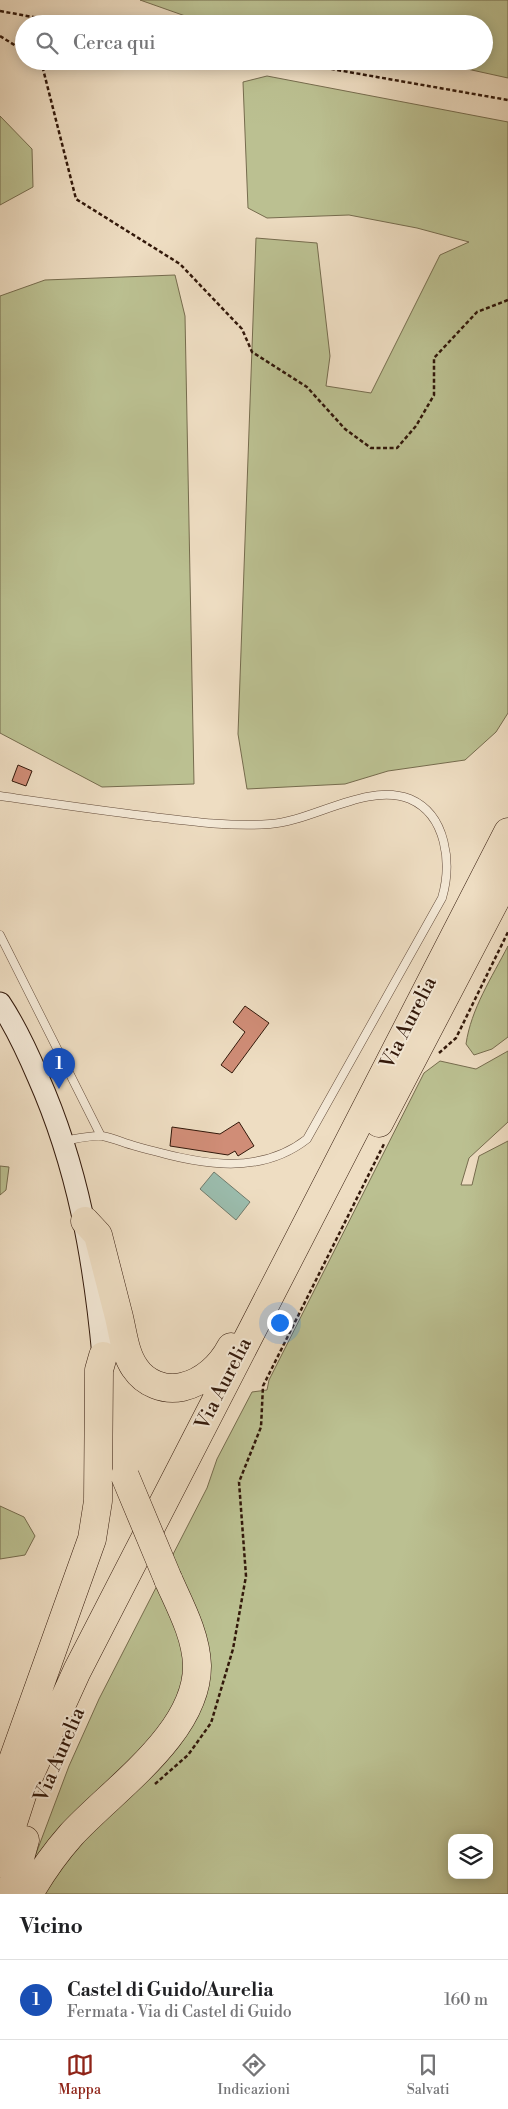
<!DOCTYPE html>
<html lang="it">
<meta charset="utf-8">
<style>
:root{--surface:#fff;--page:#f2f2f2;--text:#202124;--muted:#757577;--line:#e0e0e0;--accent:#8f2418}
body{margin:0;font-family:"Libre Bodoni",serif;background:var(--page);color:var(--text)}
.controls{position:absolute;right:15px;bottom:15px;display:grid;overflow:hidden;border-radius:10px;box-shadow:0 2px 12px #0003}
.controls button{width:45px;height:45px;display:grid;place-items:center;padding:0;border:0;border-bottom:1px solid var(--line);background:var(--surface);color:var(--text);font:25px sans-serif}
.you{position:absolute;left:279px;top:1322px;width:18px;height:18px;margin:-12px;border:4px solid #fff;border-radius:50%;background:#1a73e8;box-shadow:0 0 0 8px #1a73e833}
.badge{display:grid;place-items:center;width:32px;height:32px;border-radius:50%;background:var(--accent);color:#fff;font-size:16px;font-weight:700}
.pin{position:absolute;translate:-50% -41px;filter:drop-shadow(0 1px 2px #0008)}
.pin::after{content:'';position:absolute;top:26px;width:18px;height:15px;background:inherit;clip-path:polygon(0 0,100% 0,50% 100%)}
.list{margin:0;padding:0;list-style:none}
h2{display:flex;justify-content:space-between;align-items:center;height:65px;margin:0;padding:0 20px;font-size:21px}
h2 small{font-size:16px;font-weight:400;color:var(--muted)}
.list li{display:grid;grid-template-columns:32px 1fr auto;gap:15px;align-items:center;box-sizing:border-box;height:80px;padding:0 20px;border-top:1px solid var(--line)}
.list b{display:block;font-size:19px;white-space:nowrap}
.list p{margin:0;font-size:16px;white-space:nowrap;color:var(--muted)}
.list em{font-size:16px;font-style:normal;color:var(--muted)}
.icon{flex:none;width:28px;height:28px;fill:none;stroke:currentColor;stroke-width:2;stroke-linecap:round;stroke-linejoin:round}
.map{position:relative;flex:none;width:508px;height:1894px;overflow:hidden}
.search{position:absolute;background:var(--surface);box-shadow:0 2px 12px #0003;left:15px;right:15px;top:15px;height:55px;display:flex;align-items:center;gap:12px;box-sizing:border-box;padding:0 18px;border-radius:28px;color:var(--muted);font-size:19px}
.sheet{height:145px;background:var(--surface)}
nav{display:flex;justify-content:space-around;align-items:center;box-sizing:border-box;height:70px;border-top:1px solid var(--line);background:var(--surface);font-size:14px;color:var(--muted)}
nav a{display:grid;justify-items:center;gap:2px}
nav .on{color:var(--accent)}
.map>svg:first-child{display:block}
.green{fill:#bbc091;stroke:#766c4e;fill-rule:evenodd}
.water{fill:#9bbdae;stroke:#717b6c}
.building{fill:#d08d77;stroke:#32180a}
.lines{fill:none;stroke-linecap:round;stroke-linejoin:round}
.lane-casing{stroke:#614938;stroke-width:9}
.secondary-casing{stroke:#32180a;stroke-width:23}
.highway-casing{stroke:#32180a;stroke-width:29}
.path{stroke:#32180a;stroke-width:2.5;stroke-dasharray:4 2.5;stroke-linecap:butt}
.lane{stroke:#f4e9d7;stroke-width:8}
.secondary{stroke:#f4e9d7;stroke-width:21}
.highway{stroke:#eeddc2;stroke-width:28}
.highway-bridge-casing{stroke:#32180a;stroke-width:29;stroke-linecap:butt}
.highway-bridge{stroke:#eeddc2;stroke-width:28}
.labels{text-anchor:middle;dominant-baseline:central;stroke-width:4;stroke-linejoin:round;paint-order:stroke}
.street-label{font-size:20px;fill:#32180a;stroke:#f4e9d7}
</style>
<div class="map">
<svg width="508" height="1894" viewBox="0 0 508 1894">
<rect width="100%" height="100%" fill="#eeddc2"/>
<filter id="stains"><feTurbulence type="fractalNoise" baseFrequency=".004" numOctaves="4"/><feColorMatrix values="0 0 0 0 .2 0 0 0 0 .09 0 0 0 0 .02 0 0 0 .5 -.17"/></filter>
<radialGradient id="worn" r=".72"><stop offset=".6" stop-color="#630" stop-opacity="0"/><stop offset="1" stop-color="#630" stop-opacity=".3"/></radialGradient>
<path class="green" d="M140,0H508V78L431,61H484V24H277L271,19L208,24Z
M267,76L508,122V713L496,732L465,760L388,771L345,784L247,789L238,734L256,238L317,243L330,356L326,386L371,393L440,255L469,242L417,228L349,215L267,218L248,208L243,82Z
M0,116L32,149L33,187L0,205Z
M175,275L185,316L194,784L102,787L0,733V296L45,280Z
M508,946V1037L492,1049L474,1055L466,1044C471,1009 492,977 508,946Z
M508,1051V1122L469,1158L461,1185H472L479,1156L508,1141V1894H38L31,1867L69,1766L99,1699L207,1488L217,1459L252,1392L267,1390L269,1380L424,1073L440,1061L476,1069ZM452,1838H489V1875H452Z
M0,1166L9,1167L6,1190L0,1195Z
M0,1506L24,1517L35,1536L25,1555L0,1559Z"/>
<path class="water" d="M214,1172L250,1202L236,1220L200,1189Z"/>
<path class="building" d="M18,765L32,771L26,786L12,781Z
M245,1006L269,1023L232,1073L221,1065L245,1032L233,1022Z
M239,1122L254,1146L238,1156L235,1151L228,1155L170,1146L172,1127L220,1134Z"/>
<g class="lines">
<g class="lane-casing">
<path id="lane" d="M0,796C49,803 97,810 146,816C187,821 229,827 270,824C313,821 368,782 410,799C447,815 452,864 442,898L307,1139C256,1179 193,1162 135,1146C124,1143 113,1138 102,1136C90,1135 75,1139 64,1141
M0,935L101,1136"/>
</g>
<g class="secondary-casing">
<path id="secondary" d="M0,1003C16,1027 27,1051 38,1077C78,1167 94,1259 103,1356"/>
</g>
<g class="highway-casing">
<path id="highway" d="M379,1123L508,876
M85,1221L98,1235C105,1262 112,1290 119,1317C123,1334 125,1354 135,1368C145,1383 164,1391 182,1387C204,1382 221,1366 231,1347
M0,1811L9,1771L92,1539L98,1501L99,1370L103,1356
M0,1863L26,1783L77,1671L508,832
M10,1894L25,1840
M29,1894C41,1873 55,1853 71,1835C112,1790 198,1733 197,1665C196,1635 180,1606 168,1579"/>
</g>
<path class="path" d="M0,11L71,24
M0,36L24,51
M41,61L76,199L180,264L242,329L252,352L307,387L345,429L371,448H397L416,426L434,395V358L477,312L508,300
M286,61L508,100
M439,1053L456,1038L508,932
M155,1784L188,1755L211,1723L233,1649L246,1576L239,1482L261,1427L263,1386L385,1142"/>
<use href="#lane" class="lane"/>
<use href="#secondary" class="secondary"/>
<use href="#highway" class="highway"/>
<g class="highway-bridge-casing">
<path id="highway-bridge" d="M125,1476L168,1579"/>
</g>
<use href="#highway-bridge" class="highway-bridge"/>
</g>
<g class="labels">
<g class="street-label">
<text transform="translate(409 1023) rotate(-63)">Via Aurelia</text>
<text transform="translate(224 1384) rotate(-63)">Via Aurelia</text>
<text transform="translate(60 1755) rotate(-67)">Via Aurelia</text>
</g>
</g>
<rect width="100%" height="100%" filter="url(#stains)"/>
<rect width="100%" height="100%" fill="url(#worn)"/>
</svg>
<div class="controls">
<button><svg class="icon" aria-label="layers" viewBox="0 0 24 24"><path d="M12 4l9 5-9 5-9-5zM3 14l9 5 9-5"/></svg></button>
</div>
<div class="you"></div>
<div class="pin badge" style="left:59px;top:1089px;background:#1a4fb4">1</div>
<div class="search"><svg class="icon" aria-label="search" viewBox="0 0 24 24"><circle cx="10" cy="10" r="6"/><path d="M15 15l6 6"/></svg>Cerca qui</div>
</div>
<section class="sheet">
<h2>Vicino<small></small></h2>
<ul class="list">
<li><span class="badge" style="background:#1a4fb4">1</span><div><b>Castel di Guido/Aurelia</b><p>Fermata · Via di Castel di Guido</p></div><em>160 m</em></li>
</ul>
</section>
<nav>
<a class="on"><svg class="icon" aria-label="map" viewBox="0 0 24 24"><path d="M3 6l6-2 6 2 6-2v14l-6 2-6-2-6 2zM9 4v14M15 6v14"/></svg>Mappa</a>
<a><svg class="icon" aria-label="directions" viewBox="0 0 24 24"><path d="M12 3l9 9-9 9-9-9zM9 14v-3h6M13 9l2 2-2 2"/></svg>Indicazioni</a>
<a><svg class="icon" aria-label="saved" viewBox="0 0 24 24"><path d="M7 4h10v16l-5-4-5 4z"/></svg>Salvati</a>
</nav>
